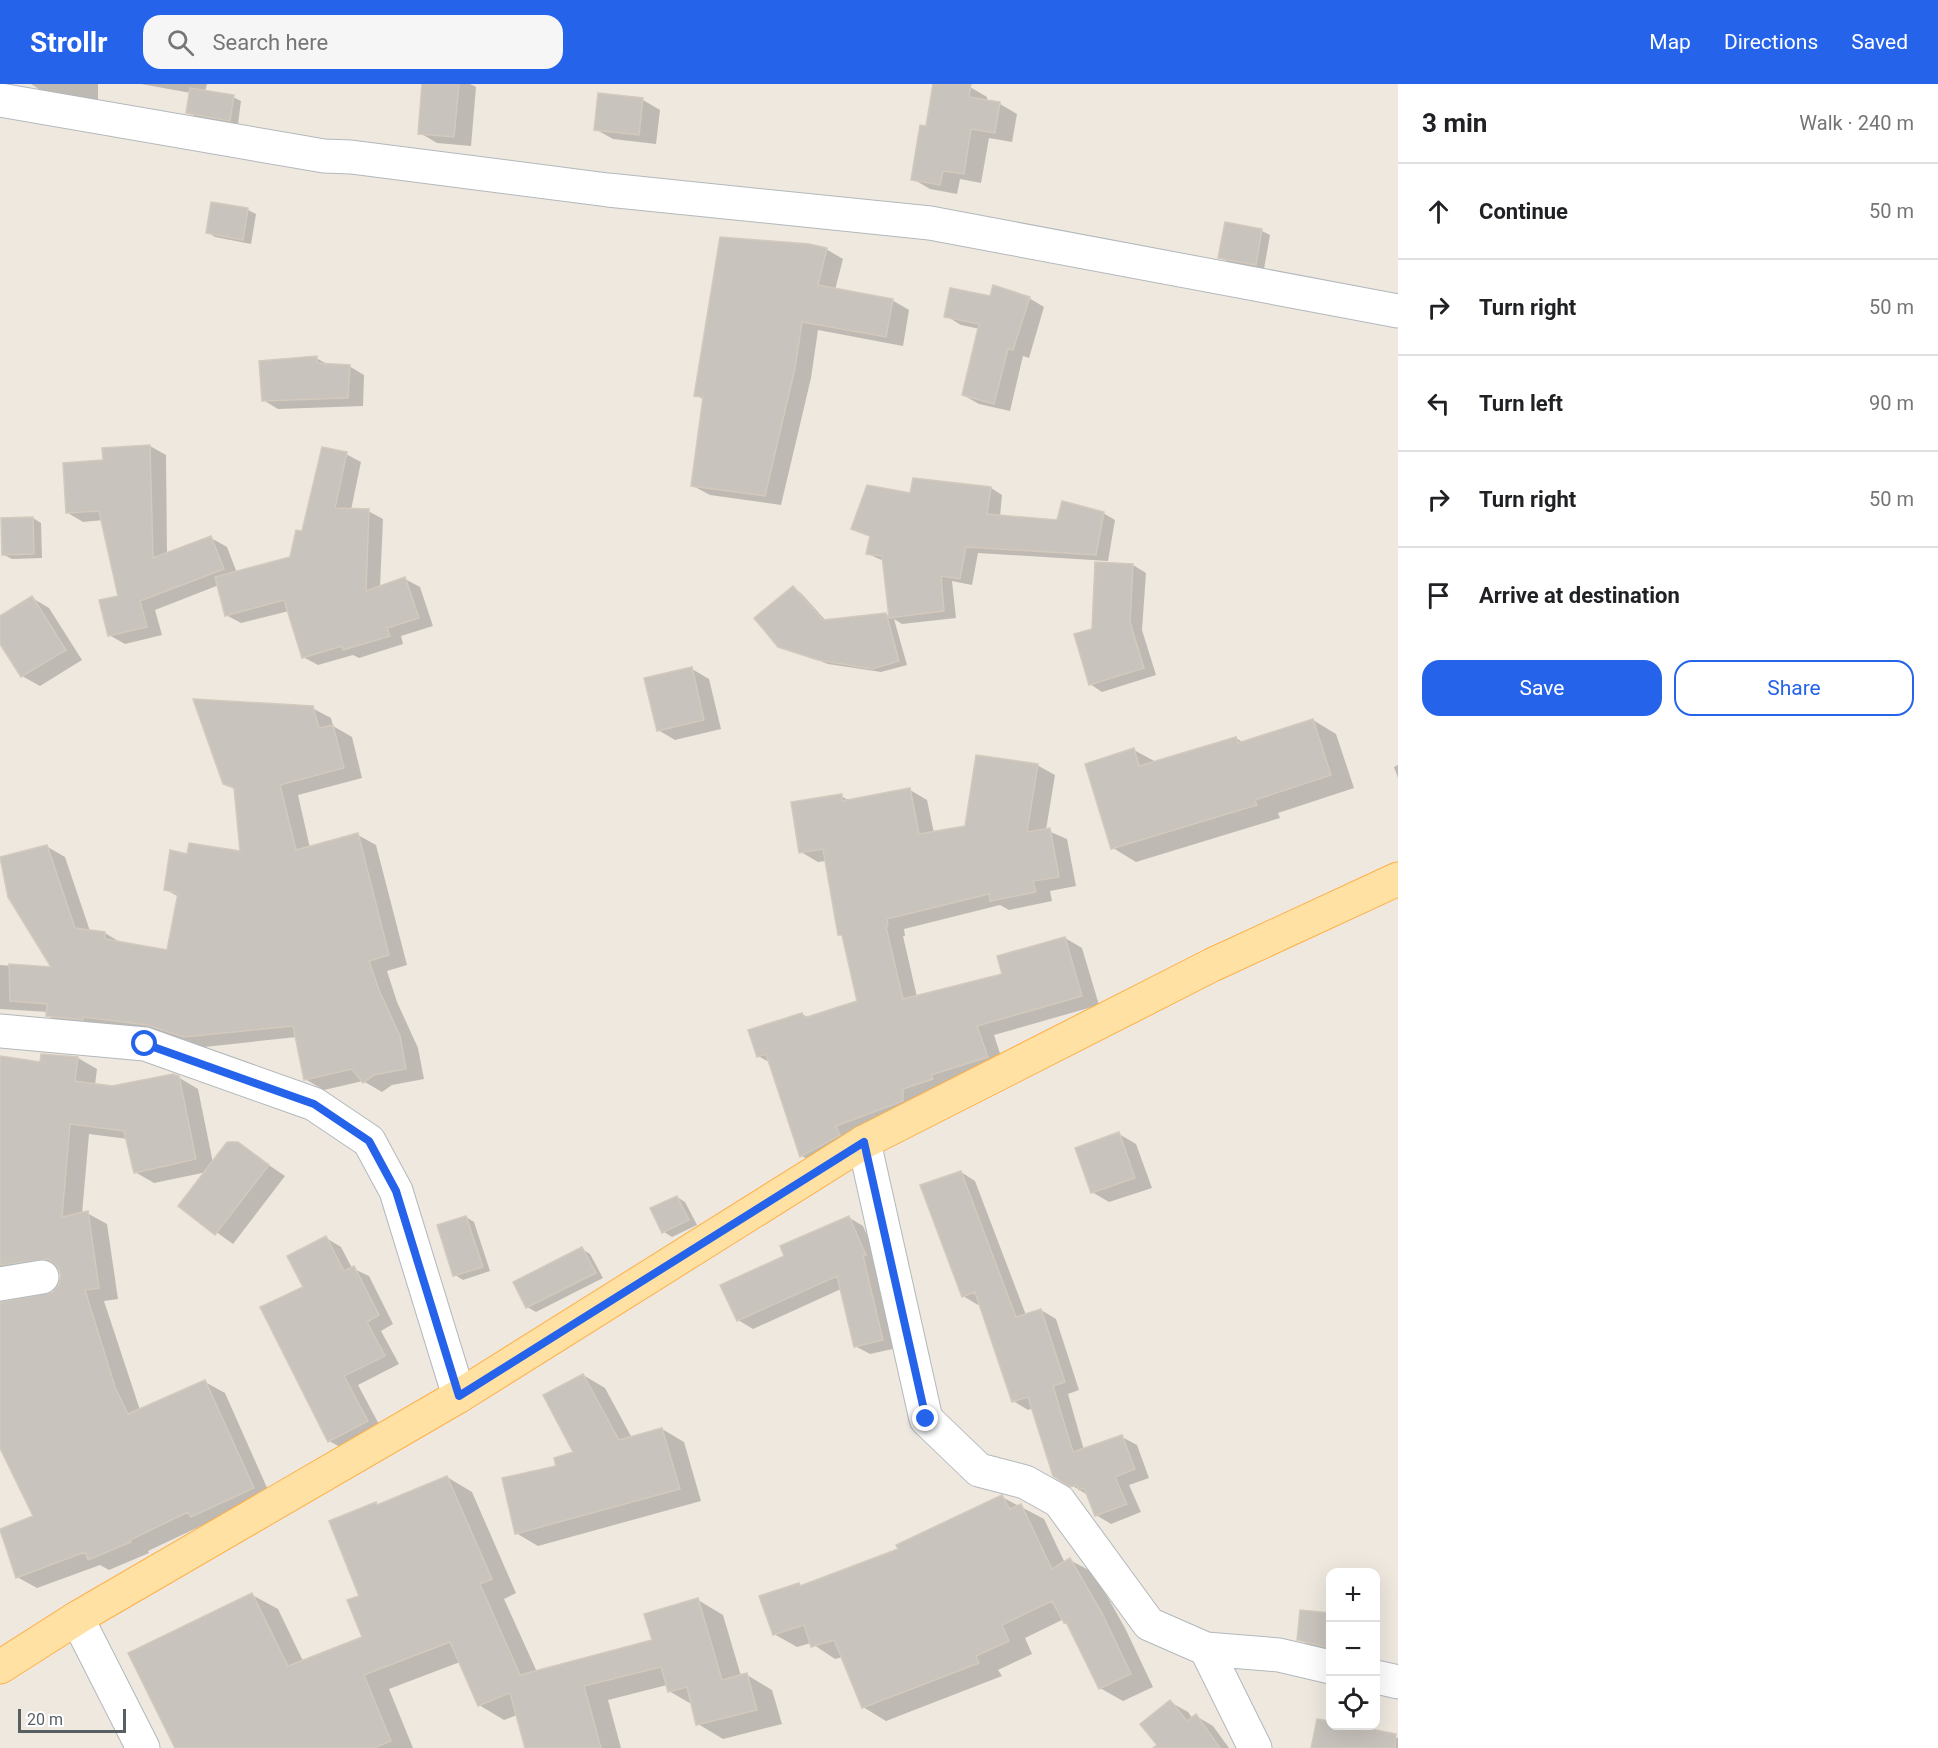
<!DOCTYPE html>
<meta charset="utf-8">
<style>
:root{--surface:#fff;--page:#f6f6f6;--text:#202124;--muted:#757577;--line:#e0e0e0;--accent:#2563eb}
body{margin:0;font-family:Roboto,sans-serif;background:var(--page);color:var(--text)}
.controls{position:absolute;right:18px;bottom:18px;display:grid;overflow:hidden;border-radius:12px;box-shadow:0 6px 24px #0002}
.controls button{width:54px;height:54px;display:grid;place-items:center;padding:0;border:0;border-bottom:2px solid var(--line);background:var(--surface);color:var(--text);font:30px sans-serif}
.scale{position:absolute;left:18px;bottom:15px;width:108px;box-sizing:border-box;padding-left:6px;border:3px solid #585f63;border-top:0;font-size:16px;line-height:21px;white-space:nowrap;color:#585f63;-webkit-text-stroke:4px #fff;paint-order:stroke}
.stop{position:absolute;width:18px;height:18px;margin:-14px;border:4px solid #2563eb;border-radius:50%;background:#fff}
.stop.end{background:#2563eb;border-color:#fff;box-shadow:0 2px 6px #0008}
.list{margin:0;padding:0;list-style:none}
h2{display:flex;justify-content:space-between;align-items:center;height:78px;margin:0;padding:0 24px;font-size:26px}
h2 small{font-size:20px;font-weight:400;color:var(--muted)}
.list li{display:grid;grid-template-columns:39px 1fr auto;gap:18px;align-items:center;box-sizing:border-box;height:96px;padding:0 24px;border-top:2px solid var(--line)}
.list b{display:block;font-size:22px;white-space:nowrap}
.list em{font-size:20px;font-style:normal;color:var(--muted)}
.actions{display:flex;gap:12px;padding:18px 24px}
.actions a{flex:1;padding:14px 0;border:2px solid var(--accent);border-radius:18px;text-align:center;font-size:21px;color:var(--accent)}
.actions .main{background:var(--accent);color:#fff}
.icon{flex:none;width:33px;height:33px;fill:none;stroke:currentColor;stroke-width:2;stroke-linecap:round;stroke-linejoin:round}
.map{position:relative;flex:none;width:1398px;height:1664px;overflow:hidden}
header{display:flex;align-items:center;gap:36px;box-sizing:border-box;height:84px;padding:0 30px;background:var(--accent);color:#fff}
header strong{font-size:28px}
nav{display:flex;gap:33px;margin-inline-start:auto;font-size:21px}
.search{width:420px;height:54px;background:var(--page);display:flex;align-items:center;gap:15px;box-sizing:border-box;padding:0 21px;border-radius:18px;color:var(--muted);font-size:22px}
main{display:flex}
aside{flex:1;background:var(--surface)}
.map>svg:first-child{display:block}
.shadow{fill:#0003;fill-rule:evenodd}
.building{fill:#c8c3bc;stroke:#d3c9bd;stroke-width:1.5}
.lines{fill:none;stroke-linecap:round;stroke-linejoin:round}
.street-casing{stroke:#b3b8bc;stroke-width:35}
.primary-casing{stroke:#ffaf47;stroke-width:35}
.street{stroke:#fff;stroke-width:33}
.primary{stroke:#ffe2a3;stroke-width:33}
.route{stroke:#2563eb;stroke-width:8}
</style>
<header>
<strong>Strollr</strong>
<div class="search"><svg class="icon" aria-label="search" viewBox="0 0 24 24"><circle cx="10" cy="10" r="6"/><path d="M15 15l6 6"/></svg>Search here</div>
<nav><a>Map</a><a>Directions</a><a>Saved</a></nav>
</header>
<main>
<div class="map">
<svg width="1398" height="1664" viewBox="0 0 1398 1664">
<rect width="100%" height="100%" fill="#eee8df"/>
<path class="shadow" d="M31,0H98V17L48,11Z
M141,0H207L205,8L233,13L241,17L238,40L196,33L188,28L191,9Z
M424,0H470L476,3L471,62L437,59L420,49Z
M935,0L970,3L987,13V18L1000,20L1017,30L1012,58L989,54L981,99L960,95L957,110L930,105L913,95L928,44Z
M643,16L660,26L656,60L613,55L595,45Z
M248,126L256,130L251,160L215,153L207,148Z
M1226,140L1262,147L1270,151L1264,185L1228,178L1220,173Z
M826,165L843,175L835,206L892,216L909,226L903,262L818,246L811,294L781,421L710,411L693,402L704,316L696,311Z
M1029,214L1044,223L1029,274L1023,272L1010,327L979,320L963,311L980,245L961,241L946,232Z
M316,274L329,281L349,282L364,291L363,322L278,325L263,316Z
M150,362L166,371L167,470L211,454L227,463L237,489L292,474L346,370L361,378L351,426L368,427L383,435L380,503L405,495L420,503L433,542L401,552L403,560L359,574L353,571L318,581L303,573L289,527L241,539L226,531L219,501L155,526L162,551L125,560L109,551L120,513L103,436L83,438L68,429L104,377L103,365Z
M991,404L1002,411L1000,433L1058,437L1103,429L1115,436L1108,477L978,469L972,501L952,497L956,534L902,540L894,535L907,581L881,588L828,580L779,561L793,504L801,509L826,537L886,530L890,533L884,477L868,470L871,453L853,444L911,411Z
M33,434L41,439L42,474L12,475L4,471Z
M1097,480L1133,481L1146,489L1142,546L1156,591L1102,608L1090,600Z
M32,514L49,524L82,576L40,602L22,592L0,557V534Z
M692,585L709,595L721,645L675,656L658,646Z
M312,624L331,634L333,642L352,653L362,694L298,711L310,764L358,751L376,761L407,881L387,887L397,918L418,964L424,995L392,1001L382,1008L363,997L324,1006L305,995L297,953L204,963L167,951L66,942L47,931L48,928L0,925V881L54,885L10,813L0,775L46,762L65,773L90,847L105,849L123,860L168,867L179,813L165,805L188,771L242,768L236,706L224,699Z
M1313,636L1336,650L1354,704L1278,729L1280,734L1136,778L1113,764L1134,666L1156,678L1236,654L1244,659Z
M1037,681L1055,691L1046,746L1067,755L1076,802L1050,807L1052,817L1009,826L1000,821L904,845L905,852H903L917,913L1004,891L1065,854L1082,864L1099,921L994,951L1004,982L819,1082L802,1072L771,979L758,972L802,930L809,934L859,918L844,853L839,850L826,777L818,778L801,768L841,712L850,717L910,706L927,716L934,749L967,744Z
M1398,681V694L1394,683Z
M78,974L97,985L95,1001L112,1003L178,993L198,1005L213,1079L238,1060L285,1092L233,1160L180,1122L207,1088L154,1099L135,1088L128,1055L89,1050L82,1130L87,1129L107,1140L118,1215L104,1217L140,1326L205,1298L225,1309L272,1415L211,1443L205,1440L148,1467L149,1469L109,1486L100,1481L37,1504L17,1493L0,1448L36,1433L0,1361V986ZM60,1185L61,1200L55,1208L2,1218L1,1216L16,1192Z
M1119,1050L1136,1060L1152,1104L1109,1118L1092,1108Z
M961,1088L975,1097L1026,1231L1041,1226L1056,1235L1079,1306L1068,1310L1084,1366L1122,1353L1137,1361L1149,1394L1129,1401L1141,1428L1111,1440L1096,1431L1086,1410L1055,1391L1033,1324L1028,1326L1013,1317L981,1219L978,1221L963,1212Z
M677,1113L685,1118L697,1141L672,1153L664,1148L652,1125Z
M466,1133L474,1138L490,1187L463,1196L455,1191Z
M848,1133L863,1142L880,1179L897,1264L870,1270L855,1262L841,1205L753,1245L738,1236L786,1173Z
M326,1154L341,1163L352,1184L369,1192L393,1240L381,1247L399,1280L358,1301L382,1346L344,1365L329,1357L305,1204Z
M582,1165L590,1170L603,1194L536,1228L527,1223Z
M583,1291L605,1304L632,1354L662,1345L684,1358L701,1417L538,1462L516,1449L576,1369Z
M447,1393L472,1408L516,1509L504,1515L537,1588L654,1557L698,1516L723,1531L741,1592L747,1591L772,1606L782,1640L723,1655L698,1640L693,1621L669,1607L667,1601L608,1616L621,1664H526L517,1631L504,1636L479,1621L460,1578L389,1605L413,1664H176L252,1511L278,1525L303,1577L364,1553L361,1512L376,1420L379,1422Z
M1002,1413L1044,1435L1065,1479L1070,1476L1094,1489L1125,1544L1153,1603L1123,1617L1100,1604L1069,1540L1064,1535L1025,1554L1032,1570L998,1586L1002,1592L886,1637L863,1623L843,1573L835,1575L811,1559L797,1563L774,1550L799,1500L803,1503L900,1466Z
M1302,1528L1330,1531V1569L1316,1565L1299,1555Z
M1170,1618L1188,1628L1193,1635L1196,1632L1213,1642L1229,1664H1162Z
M1318,1636L1330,1639V1642L1398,1654V1664H1313Z"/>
<path class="building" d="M422,0H459L454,53L418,50Z
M933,0H971L969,13L1000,18L995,49L971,45L964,90L943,87L940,101L911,96L920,41L926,42Z
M190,4L234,11L230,37L186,29Z
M598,9L643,14L639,51L594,46Z
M211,118L248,124L243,156L206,149Z
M1225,138L1262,145L1256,181L1218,174Z
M720,153L809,160L827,164L818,201L893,215L886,253L802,238L795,284L765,412L691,402L703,313L694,312Z
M993,201L1030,213L1013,266L1008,265L994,320L962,311L979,240L944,233L950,204L990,212Z
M317,272V279L350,281L348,314L262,317L259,277Z
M150,361L153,474L211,452L224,485L140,517L147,543L108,552L99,516L118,512L99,427L66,429L63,379L103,376L102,364Z
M322,363L347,368L335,424L369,425L366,507L405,493L419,534L387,544L390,552L343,566L342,562L302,574L284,516L225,532L215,493L290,473L296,446L302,447Z
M913,394L991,403L987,430L1057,436L1062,417L1104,428L1096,471L966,463L960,495L941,492L944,527L889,534L882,472L866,470L870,452L851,445L867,401L910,409Z
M33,433L34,470L2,471L1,434Z
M1095,478L1133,480L1130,538L1144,584L1089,601L1074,550L1092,545Z
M793,502L823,536L886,529L899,577L872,585L818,576L778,563L754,534Z
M32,512L66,566L21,593L0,560V532Z
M692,583L704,636L657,647L644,594Z
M193,615L313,622L319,644L333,641L344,684L280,701L296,766L358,749L389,871L369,877L379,906L400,952L406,985L374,991L363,999L352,985L304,996L293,942L184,953L147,941L83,933V936L46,932L47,920L10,917L9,880L51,883L8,813L0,773L47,761L75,844L105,848V855L167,866L178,809L164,806L170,766L187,770L189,759L240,767L234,704L223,700Z
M1313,635L1331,691L1255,716L1257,721L1111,765L1085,680L1134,664L1139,682L1236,653L1238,659Z
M976,671L1038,680L1027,748L1050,744L1059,793L1033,797L1036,808L990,817L989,810L887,835L888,842L886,843L903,915L1002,890L997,872L1065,853L1082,912L977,942L988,973L931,991L933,995L903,1005V1017L836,1042L840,1051L800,1073L766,970L757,973L748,946L802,929L804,934L857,917L842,851H838L823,765L799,769L791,718L842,710V717L910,704L919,750L965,742Z
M41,970L78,973L75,997L112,1002L173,990L179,992L196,1075L134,1089L124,1047L70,1040L62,1133L88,1127L99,1204L85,1206L115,1303L128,1330L205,1296L254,1404L191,1433L188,1428L130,1456L131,1458L88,1476L85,1468L16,1494L0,1445L33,1432L0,1364V1218L53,1208L59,1200L61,1191L57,1182L48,1175L0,1181V972L40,978Z
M1119,1048L1135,1094L1091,1109L1075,1064Z
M227,1058H238L269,1081L215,1151L178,1122Z
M961,1087L1016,1233L1041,1225L1065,1298L1053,1302L1073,1368L1122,1351L1135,1385L1115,1393L1127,1420L1095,1432L1084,1404L1079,1406L1077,1401L1070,1403L1053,1392L1028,1313L1012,1318L975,1208L962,1213L920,1101Z
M677,1112L689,1136L662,1149L650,1124Z
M466,1132L483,1183L453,1192L437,1141Z
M849,1132L866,1171L863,1172L883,1256L854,1263L837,1192L737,1237L720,1201L784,1172L780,1162Z
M326,1152L344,1187L354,1182L379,1231L367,1238L385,1272L344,1292L368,1337L328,1358L260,1223L303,1203L287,1172Z
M582,1163L596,1189L526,1224L513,1198Z
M583,1290L619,1356L662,1344L680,1405L515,1450L502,1394L556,1382L554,1374L573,1368L543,1311Z
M447,1392L492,1495L480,1500L520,1591L652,1556L644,1530L698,1514L722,1596L747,1589L757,1626L696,1641L687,1603L668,1608L661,1583L584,1602L601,1664H525L510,1609L478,1622L450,1558L364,1591L391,1657L374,1664H175L128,1569L252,1509L288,1582L362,1553L347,1516L359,1512L329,1437L376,1418L377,1421Z
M1002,1411L1010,1425L1021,1420L1052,1485L1070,1474L1102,1529L1131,1590L1099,1605L1066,1538L1064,1539L1052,1517L1002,1541L1009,1557L976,1572L979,1579L862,1624L834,1556L811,1563L804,1541L773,1551L759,1512L799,1499L800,1502L898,1465L896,1461Z
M1300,1526L1330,1529V1564L1297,1556Z
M1170,1616L1187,1637L1196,1630L1220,1664H1153L1157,1661L1140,1640Z
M1317,1635L1330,1637V1641H1352L1396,1650L1395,1664H1311Z"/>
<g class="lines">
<g class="street-casing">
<path id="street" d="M0,16L324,72L351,73L608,106L930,139L1398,227
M0,947L145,960L314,1020L369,1057L396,1107L459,1312
M864,1058L926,1335L979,1386L1025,1398L1059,1417L1149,1540L1206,1565L1279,1571L1330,1583
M0,1200L42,1193
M77,1534L143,1664
M1206,1565L1255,1664
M1376,1593L1398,1598"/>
</g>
<g class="primary-casing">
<path id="primary" d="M0,1583L77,1534L459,1312L864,1058L1212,881L1398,795"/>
</g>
<use href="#street" class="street"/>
<use href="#primary" class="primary"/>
</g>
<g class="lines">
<path class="route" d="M145,960L314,1020L369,1057L396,1107L459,1312L864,1058L926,1335"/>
</g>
</svg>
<div class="controls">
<button>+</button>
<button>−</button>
<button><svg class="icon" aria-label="locate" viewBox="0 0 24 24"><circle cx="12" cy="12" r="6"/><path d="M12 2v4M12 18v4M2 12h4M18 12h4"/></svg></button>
</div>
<div class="scale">20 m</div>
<div class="stop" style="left:145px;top:960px"></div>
<div class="stop end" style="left:926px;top:1335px"></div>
</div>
<aside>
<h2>3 min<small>Walk · 240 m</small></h2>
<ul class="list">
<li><svg class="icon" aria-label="ahead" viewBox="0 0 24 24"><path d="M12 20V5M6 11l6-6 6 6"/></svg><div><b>Continue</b></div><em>50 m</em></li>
<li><svg class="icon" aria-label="right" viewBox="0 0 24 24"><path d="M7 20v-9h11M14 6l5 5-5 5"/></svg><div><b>Turn right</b></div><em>50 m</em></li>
<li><svg class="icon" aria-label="left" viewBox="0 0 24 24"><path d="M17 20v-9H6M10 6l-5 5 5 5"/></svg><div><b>Turn left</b></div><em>90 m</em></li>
<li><svg class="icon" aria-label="right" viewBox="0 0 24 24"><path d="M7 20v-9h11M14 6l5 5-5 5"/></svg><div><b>Turn right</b></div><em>50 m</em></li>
<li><svg class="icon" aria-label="arrive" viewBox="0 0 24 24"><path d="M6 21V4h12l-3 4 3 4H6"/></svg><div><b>Arrive at destination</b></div></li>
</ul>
<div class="actions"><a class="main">Save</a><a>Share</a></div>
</aside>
</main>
